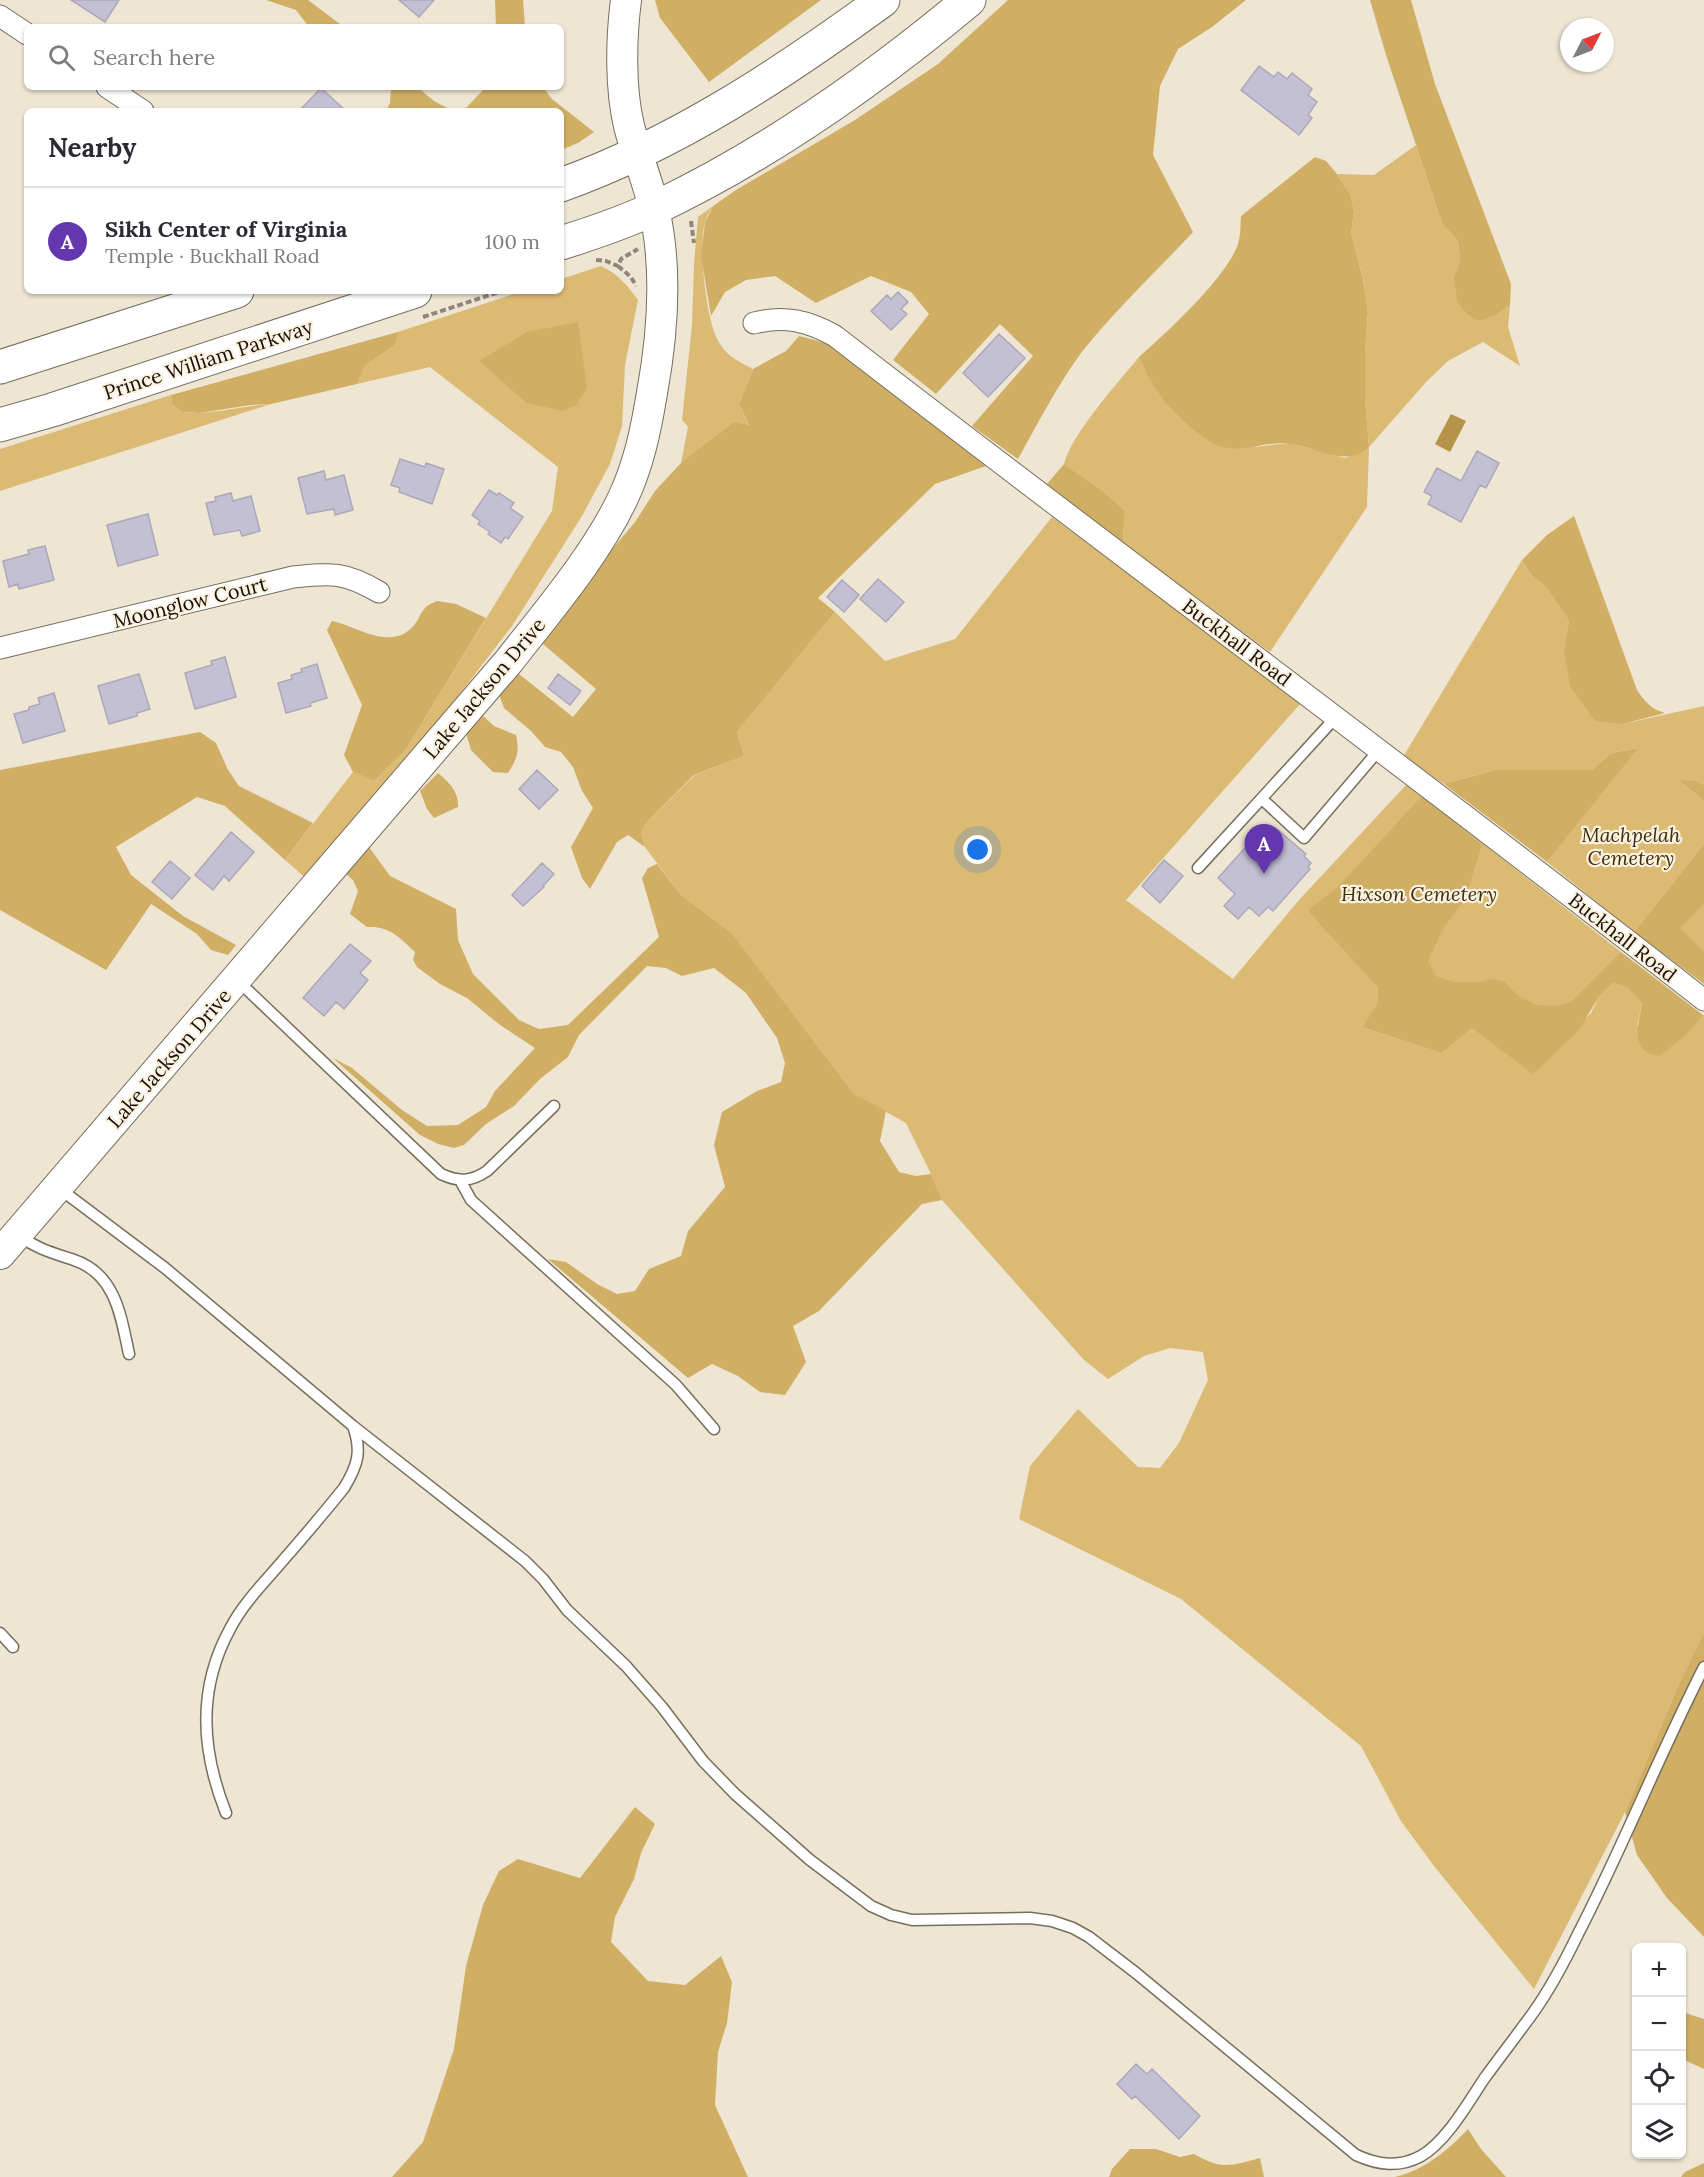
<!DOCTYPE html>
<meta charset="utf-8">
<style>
:root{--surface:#fff;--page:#f2f2f3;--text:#2b2b33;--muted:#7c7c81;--line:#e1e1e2;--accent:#6437ae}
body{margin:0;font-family:Lora,serif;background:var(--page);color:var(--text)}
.controls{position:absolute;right:18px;bottom:18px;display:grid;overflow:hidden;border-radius:9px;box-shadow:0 2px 4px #0004}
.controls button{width:54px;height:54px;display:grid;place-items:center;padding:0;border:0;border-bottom:2px solid var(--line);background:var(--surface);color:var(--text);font:30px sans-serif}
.compass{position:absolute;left:1560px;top:18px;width:54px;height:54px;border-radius:50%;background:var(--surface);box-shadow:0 2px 4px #0004;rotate:48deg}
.you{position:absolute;left:978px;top:850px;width:21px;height:21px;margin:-15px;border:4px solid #fff;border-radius:50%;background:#1a73e8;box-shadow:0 0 0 9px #1a73e833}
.badge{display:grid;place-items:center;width:39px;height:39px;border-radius:50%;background:var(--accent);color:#fff;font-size:20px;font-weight:700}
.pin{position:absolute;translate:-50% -50px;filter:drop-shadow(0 2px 3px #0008)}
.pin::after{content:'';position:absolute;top:32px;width:21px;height:18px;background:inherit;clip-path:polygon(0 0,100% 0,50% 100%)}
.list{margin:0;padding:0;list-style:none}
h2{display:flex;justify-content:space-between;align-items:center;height:78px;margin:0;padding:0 24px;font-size:26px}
h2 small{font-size:20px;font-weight:400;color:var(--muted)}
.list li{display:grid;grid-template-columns:39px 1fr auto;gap:18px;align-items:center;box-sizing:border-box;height:108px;padding:0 24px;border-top:2px solid var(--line)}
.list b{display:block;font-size:22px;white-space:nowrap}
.list p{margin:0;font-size:20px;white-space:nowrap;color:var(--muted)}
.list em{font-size:20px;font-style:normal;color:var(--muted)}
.icon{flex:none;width:33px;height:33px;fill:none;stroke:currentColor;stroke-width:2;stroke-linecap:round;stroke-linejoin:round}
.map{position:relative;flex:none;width:1704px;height:2177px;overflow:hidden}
.search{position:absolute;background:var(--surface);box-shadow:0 2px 4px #0004;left:24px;top:24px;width:540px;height:66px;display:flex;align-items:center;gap:15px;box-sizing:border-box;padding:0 21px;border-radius:9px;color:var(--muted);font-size:22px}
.panel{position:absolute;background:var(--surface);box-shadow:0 2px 4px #0004;left:24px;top:108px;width:540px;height:186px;border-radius:9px}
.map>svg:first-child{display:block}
.green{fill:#dbba74;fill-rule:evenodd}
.forest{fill:#d0af65}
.water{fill:#b5944a}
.building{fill:#c4c0d4;stroke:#aca8bb;stroke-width:1.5}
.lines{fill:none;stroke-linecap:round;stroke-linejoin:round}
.lane-casing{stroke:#776f5d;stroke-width:13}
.street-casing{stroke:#776f5d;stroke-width:23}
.secondary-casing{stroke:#776f5d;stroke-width:32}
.highway-casing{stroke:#776f5d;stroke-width:35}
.path{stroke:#8e887a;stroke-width:4;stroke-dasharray:6 3;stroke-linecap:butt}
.lane{stroke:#fff;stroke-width:10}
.street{stroke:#fff;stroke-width:21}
.secondary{stroke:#fff;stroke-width:30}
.highway{stroke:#fff;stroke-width:33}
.labels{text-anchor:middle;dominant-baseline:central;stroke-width:4.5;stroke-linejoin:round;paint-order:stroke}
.street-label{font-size:20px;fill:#15120b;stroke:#fcf2df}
.park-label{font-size:20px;font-style:italic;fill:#3c2e0d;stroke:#fcf2df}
</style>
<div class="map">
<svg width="1704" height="2177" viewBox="0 0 1704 2177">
<rect width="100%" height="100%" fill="#eee5d2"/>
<path class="green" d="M1416,145L1442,223L1458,241L1460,261L1454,276L1496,315L1510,305L1508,327L1520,366L1483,342L1448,361L1427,381L1369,447L1367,507L1270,652L1123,543L1125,511L1102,490L1064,464C1072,433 1118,383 1139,357L1158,393L1222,447H1255L1289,443L1345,458L1369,447L1365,398V349L1368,312L1363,278L1351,233L1354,212L1351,196L1337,174L1374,175Z
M713,206C710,211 706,217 705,222C698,246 706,324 720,344C728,357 740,362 753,369L739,404L749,426L681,463L688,427L682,420L692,325L694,264L698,217Z
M601,266C618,274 627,285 638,300L625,365L622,426L610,464L582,516L512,626L396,777L309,881L285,860L353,772L374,781L405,751L552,511L558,467L430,367L357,384L365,366L396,344L398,332L523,291H561V279Z
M171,395L172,404C176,407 180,411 184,412C203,416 249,405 271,404L0,491V449Z
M1052,517L1301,703L1126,900L1233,979L1299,900L1407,784L1621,952L1536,1070L1591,1013L1598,998L1613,983L1628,988L1642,1004L1637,1026L1704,1015V1632L1678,1686L1625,1812L1534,1989L1434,1866L1401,1821L1361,1746L1181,1599L1019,1519L1030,1466L1078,1409L1138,1467L1160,1468L1179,1443L1208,1380L1203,1352L1170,1348L1144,1356L1108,1379L1084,1360L942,1200L931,1174L906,1123L854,1094L732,933L680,894L645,847L641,833L647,822L695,775L744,756L737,732L835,612L885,661L955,639ZM1310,912L1441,1053L1362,1027L1377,1004L1378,988Z
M1522,560L1532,576L1546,587L1569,621L1564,649L1622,724L1704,706V785L1697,781H1679L1704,801V844L1634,932L1547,862L1637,748L1611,753L1592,770H1495L1444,784L1403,757Z
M1704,904V951L1681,928Z"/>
<path class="forest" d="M266,0H308L344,27H309L296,10Z
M495,0H523L525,27H496Z
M655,0H821L709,82L660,18Z
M1008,0H1246L1212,27L1178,49L1160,86L1153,155L1193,232C1156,272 1115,310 1081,353C1057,386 1038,423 1018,459L972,426L1033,356L1000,324L936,394L893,360L929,314L911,292L871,276L816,303L775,276L746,280L725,292L711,316L701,256L705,222L713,206L736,190L855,120L938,64Z
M1370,0H1411L1435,84L1511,284L1510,305L1496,315L1479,321L1467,314L1457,302L1454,276L1460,261L1458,241L1442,223L1386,55Z
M391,87H417L434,101L453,111H386L390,103Z
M486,87H543L552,99L594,132L578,143L561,150V111H463Z
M1315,157L1326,161L1337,174L1351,196L1354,212L1351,233L1363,279L1368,312L1365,349V398L1369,447C1346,468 1318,448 1291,444C1269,440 1244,453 1222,447C1203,442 1170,409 1159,394C1151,383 1145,369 1139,357C1166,333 1232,273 1239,240C1241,232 1240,224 1241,216Z
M578,322L587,388L576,405L563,411L527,403L479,361L527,332Z
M398,332L396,344L365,366L357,384L271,404L251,405L199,413L182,412L172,404L171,395Z
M799,336L830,344L986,466L935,484L818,598L835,612L737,732L744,756L694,775L647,822L641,833L645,847L628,835L617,842L590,889L582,878L571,847L593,808L582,791L573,767L561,752L545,747L531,731L504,708L497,689L514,670L573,717L596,689L537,639L635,522L655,491L681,463L734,422L749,425L739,404L753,369L786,351Z
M1064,464L1102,490L1125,511L1123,543L1047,484Z
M1574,516L1637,690C1645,702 1651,709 1665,713L1622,724L1595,721L1570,686L1564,649L1569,621L1546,587L1532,576L1522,560L1547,535Z
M437,601L456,604L486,618L405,751L374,781L353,772L344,755L362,705L327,630L332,621C356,626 385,648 408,631C418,624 418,616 425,608C427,605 433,603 437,601Z
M482,715L494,726L516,735C520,751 517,759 508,773L493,772L471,750L466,733Z
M200,732L216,743L228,770L239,786L313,823L285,860L225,806L197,797L116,847L131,875L183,916L236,945L228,955L211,950L197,934L151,904L106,970L0,910V770Z
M1638,748L1547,862L1444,784L1495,770H1592L1611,753Z
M438,773C449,782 459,792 458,807L434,818L427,809L420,791Z
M1678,780L1697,781L1704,785V801Z
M1422,796L1482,845L1465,899L1443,929L1428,961L1436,976L1453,982H1479L1493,979L1505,982L1517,995L1537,1005L1555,1006L1571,1002L1621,952L1703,1015L1685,1036L1659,1056C1629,1051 1638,1025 1642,1004L1628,988L1613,983L1598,998L1579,1030L1533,1074L1472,1028L1441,1053L1362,1027L1377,1004L1378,988L1309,912L1310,908L1338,887Z
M1704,844V904L1681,928L1704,951V984L1634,932Z
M369,847L390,876L456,909L458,940L473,974L519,1020L539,1029L568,1025L659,937L642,878L648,868L657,864L680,894L732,933L854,1094L886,1111L880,1141L899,1172L916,1176L931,1174L942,1200L922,1204L819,1311L793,1326L806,1362L785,1395L760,1392L738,1376L712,1364L688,1378L548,1259L566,1262L597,1284L617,1294L635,1291L649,1269L681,1256L688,1231L725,1187L714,1145L722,1112L757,1091L781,1082L785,1063L777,1038L746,993L714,968L682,976L666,968L647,966L579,1035L568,1057L540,1079L514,1106L486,1124L464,1145L454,1148L438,1144L420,1135L333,1058L352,1068L402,1110L427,1126L458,1125L486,1107L495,1091L535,1048L500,1025L467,998L440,984L417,967L413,960L415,952C399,937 390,926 367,927L350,914L358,891L353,880L346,874Z
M1704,1632V1937L1667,1898L1637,1855L1625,1812L1678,1686Z
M635,1807L655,1824L641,1853L634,1879L615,1917L611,1942L648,1981L685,1985L721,1956L732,1982L727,2023L718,2052L715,2105L748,2177H392L423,2142L454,2049L466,1966L483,1905L499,1871L518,1859L580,1878Z
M1682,2012L1704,2019V2069L1682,2059Z
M1468,2129L1481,2149L1506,2177H1395C1425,2170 1448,2150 1468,2129Z
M1130,2149H1156L1180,2157L1194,2154C1222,2170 1230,2166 1260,2158L1264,2177H1109L1112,2169Z
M1704,2163V2177H1681L1685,2172Z"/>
<path class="water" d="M1451,414L1466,421L1450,452L1435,444Z"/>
<path class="building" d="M71,0H119L105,22Z
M399,0H434L419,17Z
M1259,66L1274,77L1278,72L1287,79L1292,73L1312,89L1308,95L1317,102L1308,115L1312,118L1299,135L1241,90Z
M321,88L346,111H299Z
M898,292L908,302L901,309L907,314L891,330L871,311L887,295L891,299Z
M999,334L1025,358L988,397L963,373Z
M1477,451L1499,463L1486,488L1480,485L1461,522L1428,504L1432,496L1424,492L1437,468L1461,481Z
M400,459L425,467L426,463L444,469L432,504L399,492L400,488L391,485Z
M324,471L326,480L344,475L353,510L335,515L334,509L307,514L298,478Z
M489,490L497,495L499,493L514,503L510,508L523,517L508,539L505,537L501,543L488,534L490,532L478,524L480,521L472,515Z
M231,493L233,501L251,496L260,531L242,536L240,530L214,535L206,503L216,501L215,497Z
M148,514L158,555L118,566L107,525Z
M45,546L54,580L19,589L18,584L9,587L3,561L29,554L28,550Z
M878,579L904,602L886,622L860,599Z
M842,580L859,595L844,612L827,597Z
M225,657L236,697L195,709L185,673L212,665L211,661Z
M317,664L327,698L310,703L311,706L286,713L278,683L292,679L291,675L302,672L301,669Z
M139,674L150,709L137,713V716L109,724L98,686Z
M558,674L581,691L570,705L548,688Z
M54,693L65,731L23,743L14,714L29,710V707L40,704L38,698Z
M537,770L558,790L539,809L519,789Z
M1269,826L1276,832L1278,830L1306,854L1304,856L1311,863L1308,867L1310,869L1273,911L1268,907L1259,916L1249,907L1238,919L1224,906L1235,894L1218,878L1263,828L1266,830Z
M231,832L254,852L229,881L224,876L213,890L195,875Z
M1164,860L1183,876L1160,903L1142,886Z
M170,861L190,878L172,899L152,882Z
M542,863L554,874L543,886L544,887L523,906L512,895Z
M350,944L371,961L360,973L368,980L344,1009L336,1002L324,1016L303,998Z
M1136,2064L1147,2074L1152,2069L1200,2116L1179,2139L1135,2096L1132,2099L1117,2084Z"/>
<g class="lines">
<g class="lane-casing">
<path id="lane" d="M1262,799L1304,838L1379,750
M1198,868L1336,717
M237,980L441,1174C458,1182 471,1182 487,1171L554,1106
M460,1180L471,1200L676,1385L714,1429
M60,1189L165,1268L353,1426C362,1451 358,1465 344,1488C323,1514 301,1540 279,1565C262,1585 243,1604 231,1627C197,1688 201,1750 226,1813
M20,1236C37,1249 53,1253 74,1260C116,1274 121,1317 129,1354
M353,1426L525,1561L543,1579L567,1610L626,1666L662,1707L703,1761L735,1794L810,1860L871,1906L891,1915L912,1920L1030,1918L1052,1921L1073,1928L1089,1937L1136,1973L1356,2155C1378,2165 1399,2168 1421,2156C1446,2142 1468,2103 1484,2079C1500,2057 1517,2035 1533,2013C1550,1989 1565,1961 1578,1934C1623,1847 1659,1755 1704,1667
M0,1633L13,1647"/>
</g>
<g class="street-casing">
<path id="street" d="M0,16L27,34
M107,87L143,111
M754,323C784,315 809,321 835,336C1123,559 1417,775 1704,1000
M0,648L293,577C332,573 345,572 379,592"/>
</g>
<g class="secondary-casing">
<path id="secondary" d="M0,1254L509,661C548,611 596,555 623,498C639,464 646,429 652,393C663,333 668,270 654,209C648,181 636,154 629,126C620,88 621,39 626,0"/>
</g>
<g class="highway-casing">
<path id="highway" d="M561,185C678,143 783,73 883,0
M561,243C593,233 625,222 655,208C769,154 872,81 969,0
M0,367L237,291
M0,425L52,410L415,291"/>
</g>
<path class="path" d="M691,221L694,243
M596,260L606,261L618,266L621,259L638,249
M618,266L631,277L636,286
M423,317L502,291"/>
<use href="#lane" class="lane"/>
<use href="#street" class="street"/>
<use href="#secondary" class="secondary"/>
<use href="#highway" class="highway"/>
</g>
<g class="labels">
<g class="street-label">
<text transform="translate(208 359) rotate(-18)">Prince William Parkway</text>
<text transform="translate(190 602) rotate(-14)">Moonglow Court</text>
<text transform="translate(1237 642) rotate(37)">Buckhall Road</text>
<text transform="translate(484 688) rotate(-50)">Lake Jackson Drive</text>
<text transform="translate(1623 937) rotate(38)">Buckhall Road</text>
<text transform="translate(169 1058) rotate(-49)">Lake Jackson Drive</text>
</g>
<g class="park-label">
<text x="1631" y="834">Machpelah<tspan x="1631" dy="23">Cemetery</tspan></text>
<text x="1419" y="893">Hixson Cemetery</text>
</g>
</g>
</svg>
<div class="controls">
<button>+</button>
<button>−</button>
<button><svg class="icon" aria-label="locate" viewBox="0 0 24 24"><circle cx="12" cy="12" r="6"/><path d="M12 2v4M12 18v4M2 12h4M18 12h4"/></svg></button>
<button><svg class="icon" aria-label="layers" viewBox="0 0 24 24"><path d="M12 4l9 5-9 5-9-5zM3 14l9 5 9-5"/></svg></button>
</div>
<svg class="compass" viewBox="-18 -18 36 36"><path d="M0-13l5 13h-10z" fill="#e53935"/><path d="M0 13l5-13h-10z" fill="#7c7c81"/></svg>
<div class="you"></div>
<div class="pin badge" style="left:1264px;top:874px">A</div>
<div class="search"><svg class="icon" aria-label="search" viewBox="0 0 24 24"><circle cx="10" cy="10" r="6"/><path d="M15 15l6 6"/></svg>Search here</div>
<section class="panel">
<h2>Nearby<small></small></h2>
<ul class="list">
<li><span class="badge">A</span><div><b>Sikh Center of Virginia</b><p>Temple · Buckhall Road</p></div><em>100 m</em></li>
</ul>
</section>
</div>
